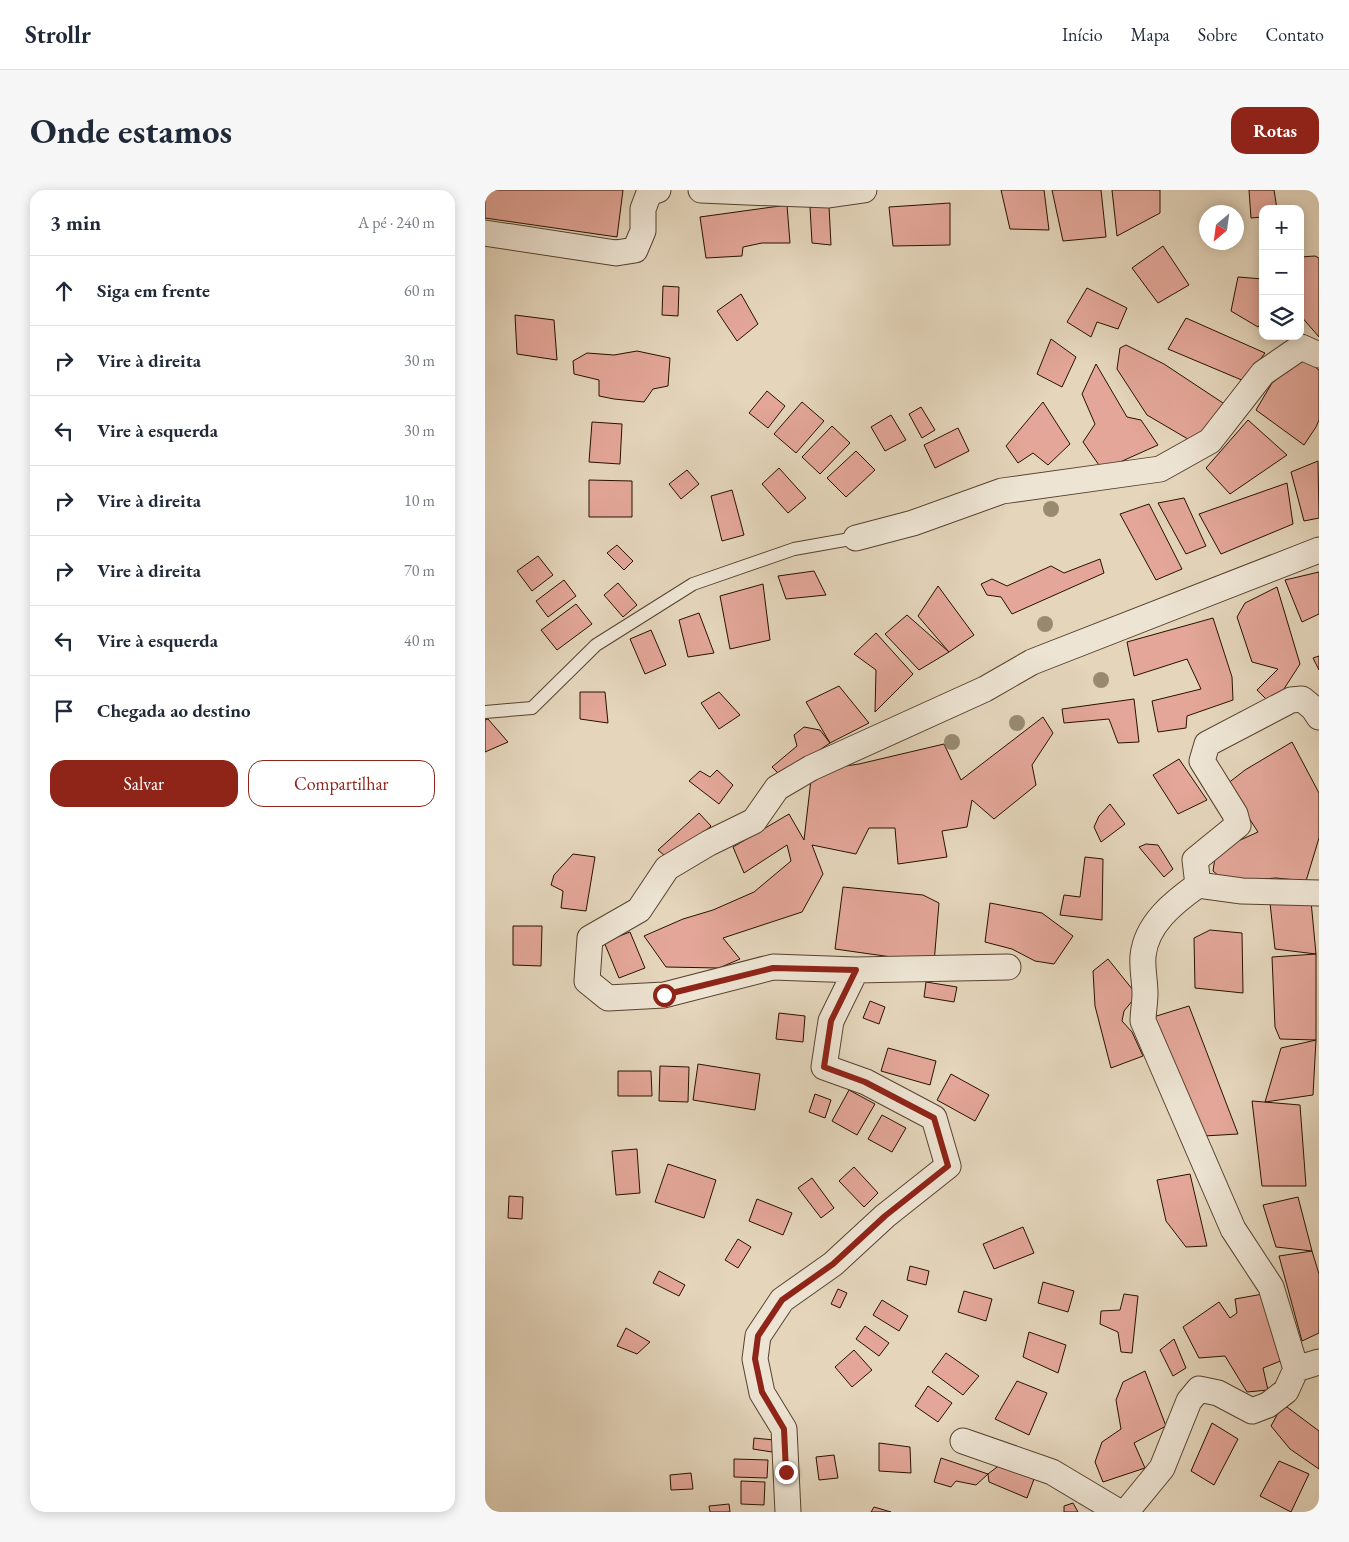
<!DOCTYPE html>
<html lang="pt">
<meta charset="utf-8">
<style>
:root{--surface:#fff;--page:#f6f6f7;--text:#1f2937;--muted:#747a83;--line:#e0e1e3;--accent:#8f2418}
body{margin:0;font-family:"EB Garamond",serif;background:var(--page);color:var(--text)}
.controls{position:absolute;right:15px;top:15px;display:grid;overflow:hidden;border-radius:10px;box-shadow:0 2px 12px #0003}
.controls button{width:45px;height:45px;display:grid;place-items:center;padding:0;border:0;border-bottom:1px solid var(--line);background:var(--surface);color:var(--text);font:25px sans-serif}
.compass{position:absolute;left:714px;top:15px;width:45px;height:45px;border-radius:50%;background:var(--surface);box-shadow:0 2px 12px #0003;rotate:209deg}
.stop{position:absolute;width:15px;height:15px;margin:-11px;border:4px solid #8f2418;border-radius:50%;background:#fff}
.stop.end{background:#8f2418;border-color:#fff;box-shadow:0 1px 5px #0008}
.list{margin:0;padding:0;list-style:none}
h2{display:flex;justify-content:space-between;align-items:center;height:65px;margin:0;padding:0 20px;font-size:21px}
h2 small{font-size:16px;font-weight:400;color:var(--muted)}
.list li{display:grid;grid-template-columns:32px 1fr auto;gap:15px;align-items:center;box-sizing:border-box;height:70px;padding:0 20px;border-top:1px solid var(--line)}
.list b{display:block;font-size:19px;white-space:nowrap}
.list em{font-size:16px;font-style:normal;color:var(--muted)}
.actions{display:flex;gap:10px;padding:15px 20px}
.actions a{flex:1;padding:11px 0;border:1px solid var(--accent);border-radius:15px;text-align:center;font-size:18px;color:var(--accent)}
.actions .main{background:var(--accent);color:#fff}
.icon{flex:none;width:28px;height:28px;fill:none;stroke:currentColor;stroke-width:2;stroke-linecap:round;stroke-linejoin:round}
.map{position:relative;flex:none;width:834px;height:1322px;overflow:hidden;border-radius:15px}
header{display:flex;align-items:center;gap:30px;box-sizing:border-box;height:70px;padding:0 25px;background:var(--surface);border-bottom:1px solid var(--line)}
header strong{font-size:24px}
nav{display:flex;gap:28px;margin-inline-start:auto;font-size:18px}
.intro{display:flex;align-items:center;justify-content:space-between;box-sizing:border-box;height:120px;padding:0 30px}
h1{margin:0;font-size:35px}
.button{padding:12px 22px;border-radius:15px;background:var(--accent);color:#fff;font-size:18px;font-weight:700}
main{display:flex;gap:30px;padding:0 30px}
aside{flex:1;background:var(--surface);border-radius:15px;box-shadow:0 2px 12px #0003}
.map>svg:first-child{display:block}
.building{fill:#e3a698;stroke:#281100}
.lines{fill:none;stroke-linecap:round;stroke-linejoin:round}
.lane-casing{stroke:#57422f;stroke-width:14}
.street-casing{stroke:#57422f;stroke-width:27}
.lane{stroke:#ede4d3;stroke-width:12}
.street{stroke:#ede4d3;stroke-width:25}
.tree{fill:#988a70}
.route{stroke:#8f2418;stroke-width:6}
</style>
<header>
<strong>Strollr</strong>
<nav><a>Início</a><a>Mapa</a><a>Sobre</a><a>Contato</a></nav>
</header>
<div class="intro"><h1>Onde estamos</h1><a class="button">Rotas</a></div>
<main>
<aside>
<h2>3 min<small>A pé · 240 m</small></h2>
<ul class="list">
<li><svg class="icon" aria-label="ahead" viewBox="0 0 24 24"><path d="M12 20V5M6 11l6-6 6 6"/></svg><div><b>Siga em frente</b></div><em>60 m</em></li>
<li><svg class="icon" aria-label="right" viewBox="0 0 24 24"><path d="M7 20v-9h11M14 6l5 5-5 5"/></svg><div><b>Vire à direita</b></div><em>30 m</em></li>
<li><svg class="icon" aria-label="left" viewBox="0 0 24 24"><path d="M17 20v-9H6M10 6l-5 5 5 5"/></svg><div><b>Vire à esquerda</b></div><em>30 m</em></li>
<li><svg class="icon" aria-label="right" viewBox="0 0 24 24"><path d="M7 20v-9h11M14 6l5 5-5 5"/></svg><div><b>Vire à direita</b></div><em>10 m</em></li>
<li><svg class="icon" aria-label="right" viewBox="0 0 24 24"><path d="M7 20v-9h11M14 6l5 5-5 5"/></svg><div><b>Vire à direita</b></div><em>70 m</em></li>
<li><svg class="icon" aria-label="left" viewBox="0 0 24 24"><path d="M17 20v-9H6M10 6l-5 5 5 5"/></svg><div><b>Vire à esquerda</b></div><em>40 m</em></li>
<li><svg class="icon" aria-label="arrive" viewBox="0 0 24 24"><path d="M6 21V4h12l-3 4 3 4H6"/></svg><div><b>Chegada ao destino</b></div></li>
</ul>
<div class="actions"><a class="main">Salvar</a><a>Compartilhar</a></div>
</aside>
<div class="map">
<svg width="834" height="1322" viewBox="0 0 834 1322">
<rect width="100%" height="100%" fill="#e4d5bb"/>
<filter id="stains"><feTurbulence type="fractalNoise" baseFrequency=".004" numOctaves="4"/><feColorMatrix values="0 0 0 0 .2 0 0 0 0 .09 0 0 0 0 .02 0 0 0 .5 -.17"/></filter>
<radialGradient id="worn" r=".72"><stop offset=".6" stop-color="#630" stop-opacity="0"/><stop offset="1" stop-color="#630" stop-opacity=".3"/></radialGradient>
<path class="building" d="M0,0H138L132,47L0,28Z
M516,0H559L564,40L525,39Z
M567,0H616L621,47L578,51Z
M627,0H675V23L632,46Z
M764,0H789L792,19H778V27L766,28Z
M465,13V55L408,56L404,17Z
M302,15L305,53H277L258,57L257,66L221,68L215,27Z
M344,16L346,55L327,53L325,17Z
M678,56L704,95L673,113L647,78Z
M830,66L834,68V147L815,125V67Z
M753,87L778,89V131L773,137L746,121Z
M178,96L194,97L193,126L177,125Z
M602,98L642,118L633,139L612,132L606,147L582,132Z
M256,104L273,134L252,151L232,121Z
M30,125L69,130L72,170L32,164Z
M701,128L780,163L759,191L683,159Z
M566,149L591,167L577,197L552,184Z
M641,155L679,174L741,215L708,252L662,225L632,179L635,158Z
M152,161L185,168L183,196L168,199L159,212L129,209L114,206V190L89,184L88,171L102,163L129,165Z
M818,168L834,180V230L831,237L819,255L771,220L787,193Z
M611,174L642,227L656,230L673,255L635,272L616,278L598,252L610,234L597,204Z
M282,201L300,216L283,238L264,223Z
M317,212L339,231L311,263L289,244Z
M558,212L585,254L563,275L548,263L533,273L521,256Z
M436,217L450,240L437,248L424,224Z
M406,225L421,250L400,261L386,237Z
M763,230L802,265L745,304L721,278Z
M107,232L137,234L135,274L104,272Z
M347,236L365,253L335,284L317,267Z
M473,238L484,261L450,278L439,255Z
M371,261L390,280L361,307L342,288Z
M833,271L834,328L819,331L806,282Z
M294,278L321,308L303,323L277,294Z
M202,280L214,294L196,309L184,294Z
M104,290L147,291V327H104Z
M802,293L808,334L736,364L714,324Z
M247,300L259,345L237,351L226,306Z
M699,308L721,356L701,364L673,313Z
M664,314L697,379L671,390L635,324Z
M132,355L148,371L139,380L122,363Z
M53,366L68,385L47,401L32,381Z
M615,369L619,383L527,424L516,407L502,405L496,394L507,389L522,396L566,376L579,383Z
M329,381L341,405L301,409L293,386Z
M834,382V424L817,432L800,390Z
M79,390L91,406L63,427L51,411Z
M133,393L152,415L138,427L119,405Z
M278,394L285,450L245,459L235,406Z
M453,396L489,445L464,462L433,426Z
M792,397L815,474L788,516L772,500L793,479L767,472L752,427L760,413Z
M91,414L107,434L72,460L56,440Z
M214,423L229,463L203,467L194,430Z
M422,425L464,462L434,480L400,444Z
M728,428L747,487L748,510L702,526L701,538L673,542L667,511L716,499L702,469L649,486L642,452Z
M166,440L181,475L160,484L145,449Z
M391,443L428,484L390,522L391,480L369,464Z
M834,466V480L828,468Z
M354,496L384,533L345,553L321,512Z
M95,502H120L123,533L95,529Z
M234,502L255,525L234,539L216,513Z
M649,509L654,552L633,553L624,529L579,533L577,519Z
M558,527L568,543L547,575L551,595L509,629L487,610L482,637L457,641L462,667L413,674L410,638H384L371,664L327,655L338,684L317,722L238,748L255,769L234,778L181,777L159,746L198,729L228,720L269,702L306,671L302,655L259,683L248,657L304,624L319,650L327,581L374,574L459,554L476,590Z
M3,529L23,552L0,562V530Z
M319,537L335,540L345,553L296,586L287,577L312,556L309,545Z
M807,552L834,603V648L821,691L791,688L741,692L728,681L731,661L773,642L742,594L760,580Z
M694,569L722,610L693,624L668,585Z
M232,580L248,595L234,614L204,591L215,581L225,587Z
M625,614L640,634L616,652L609,637L614,626Z
M214,623L226,636L186,671L173,660Z
M661,654L673,655L688,679L679,687L654,657Z
M88,664L110,667L101,721L76,718L78,701L66,695L69,685Z
M600,667L618,669L617,730L575,725L579,705L595,707Z
M358,697L438,705L454,713L449,773L350,759Z
M826,711L831,764L790,759L785,713Z
M505,713L557,723L588,746L569,774L550,771L527,759L500,752Z
M28,736H57L56,776L28,775Z
M725,740L757,743L758,803L710,798L709,748Z
M145,742L160,778L134,788L119,752Z
M831,764V850L795,849L790,837L787,767Z
M623,769L652,805L639,821L637,831L647,842L658,866L626,878L610,816L608,781Z
M441,792L472,797L469,812L439,807Z
M385,811L400,817L394,834L378,828Z
M704,816L753,944L719,946L665,828Z
M294,823L320,826L318,852L291,849Z
M831,850L828,905L780,912L796,858Z
M403,858L451,871L445,895L396,881Z
M213,874L275,884L270,920L208,910Z
M175,876L204,877L203,912L174,911Z
M133,881H166L167,906H133Z
M466,884L504,905L490,931L452,910Z
M364,900L390,914L372,945L347,931Z
M330,904L346,910L340,928L324,922Z
M767,911L815,915L821,996H777Z
M397,925L421,938L407,962L383,949Z
M152,959L155,1003L131,1005L127,961Z
M183,974L231,990L219,1028L170,1012Z
M369,977L393,1003L379,1017L354,991Z
M705,984L722,1056L701,1057L681,1031L672,990Z
M327,988L349,1018L336,1028L313,998Z
M24,1006L38,1007L37,1029L23,1028Z
M813,1007L827,1061L791,1057L778,1015Z
M272,1009L307,1023L298,1045L264,1031Z
M538,1037L549,1063L509,1079L498,1054Z
M253,1049L266,1057L253,1078L240,1070Z
M827,1061L834,1084V1143L817,1151L794,1066Z
M425,1076L444,1081L441,1095L422,1090Z
M174,1081L200,1095L194,1106L168,1093Z
M558,1092L589,1101L583,1122L553,1113Z
M353,1099L362,1103L355,1118L346,1114Z
M479,1101L507,1109L501,1131L473,1122Z
M639,1104L653,1106L647,1163L636,1162L633,1142L615,1134L616,1121L635,1120Z
M778,1104L798,1170L778,1178L783,1200L762,1202L740,1166L714,1168L698,1137L734,1112L745,1128L752,1123L750,1109Z
M397,1110L423,1126L414,1141L388,1125Z
M380,1136L404,1153L394,1166L371,1149Z
M141,1138L165,1152L152,1164L132,1156Z
M544,1142L581,1155L573,1183L538,1167Z
M689,1149L701,1178L688,1186L675,1160Z
M369,1160L387,1180L367,1197L350,1177Z
M461,1163L494,1186L478,1205L447,1182Z
M660,1181L681,1236L649,1253L660,1278L618,1292L610,1272L617,1252L636,1239L631,1210L638,1192Z
M532,1191L562,1203L544,1245L510,1229Z
M443,1196L467,1213L453,1232L430,1216Z
M798,1214L834,1241V1279L805,1259L786,1236Z
M727,1233L753,1249L729,1295L706,1281Z
M269,1248L289,1250L287,1262L268,1259Z
M394,1253L425,1257L426,1283L394,1281Z
M349,1265L353,1288L334,1290L331,1267Z
M456,1268L503,1284L491,1295L471,1291L466,1297L449,1292Z
M249,1269L283,1270L282,1288L249,1287Z
M794,1271L824,1284L806,1322L775,1306Z
M516,1274L549,1289L542,1308L504,1292L503,1284Z
M206,1283L208,1299L186,1300L185,1285Z
M256,1291L280,1292L279,1315L256,1314Z
M588,1313L593,1322H579V1316Z
M244,1314L245,1322H225L224,1316Z
M389,1317L406,1322H386Z"/>
<g class="lines">
<g class="lane-casing">
<path id="lane" d="M0,522L47,518L111,455L208,394L309,359L371,348"/>
</g>
<g class="street-casing">
<path id="street" d="M216,0L262,2V0
M262,2L344,5L379,0
M0,43L131,63L150,60L158,41V19L164,3L173,0
M371,348L428,333L517,301L675,279L725,251L778,183L816,157L834,165
M713,695L710,670L753,635L750,624L717,571L722,554L806,510L817,509L828,518L834,527
M371,780L523,777
M811,1179L834,1172
M478,1251L567,1282L634,1322
M303,1322L299,1239L277,1203L270,1169L273,1146L297,1110L348,1074L400,1026L463,976L449,928L381,892L339,877L346,831L371,780L288,777L179,805L123,808L102,791L105,748L154,720L182,678L224,653L269,631L292,598L326,578L500,499L547,472L834,360
M641,1322L677,1278L704,1211L714,1199L733,1203L767,1221L783,1215L801,1201L811,1179L786,1097L748,1039L658,831C658,822 660,813 660,804C660,791 657,779 658,766C661,734 689,712 713,695L757,701L834,703"/>
</g>
<use href="#lane" class="lane"/>
<use href="#street" class="street"/>
</g>
<g class="tree">
<circle cx="566" cy="319" r="8"/>
<circle cx="560" cy="434" r="8"/>
<circle cx="616" cy="490" r="8"/>
<circle cx="532" cy="533" r="8"/>
<circle cx="467" cy="552" r="8"/>
</g>
<g class="lines">
<path class="route" d="M179,805L288,778L371,780L346,831L339,877L380,892L449,928L463,976L400,1026L348,1074L297,1110L273,1146L270,1169L277,1202L299,1239L301,1282"/>
</g>
<rect width="100%" height="100%" filter="url(#stains)"/>
<rect width="100%" height="100%" fill="url(#worn)"/>
</svg>
<div class="controls">
<button>+</button>
<button>−</button>
<button><svg class="icon" aria-label="layers" viewBox="0 0 24 24"><path d="M12 4l9 5-9 5-9-5zM3 14l9 5 9-5"/></svg></button>
</div>
<svg class="compass" viewBox="-18 -18 36 36"><path d="M0-13l5 13h-10z" fill="#e53935"/><path d="M0 13l5-13h-10z" fill="#747a83"/></svg>
<div class="stop" style="left:179px;top:805px"></div>
<div class="stop end" style="left:301px;top:1282px"></div>
</div>
</main>
